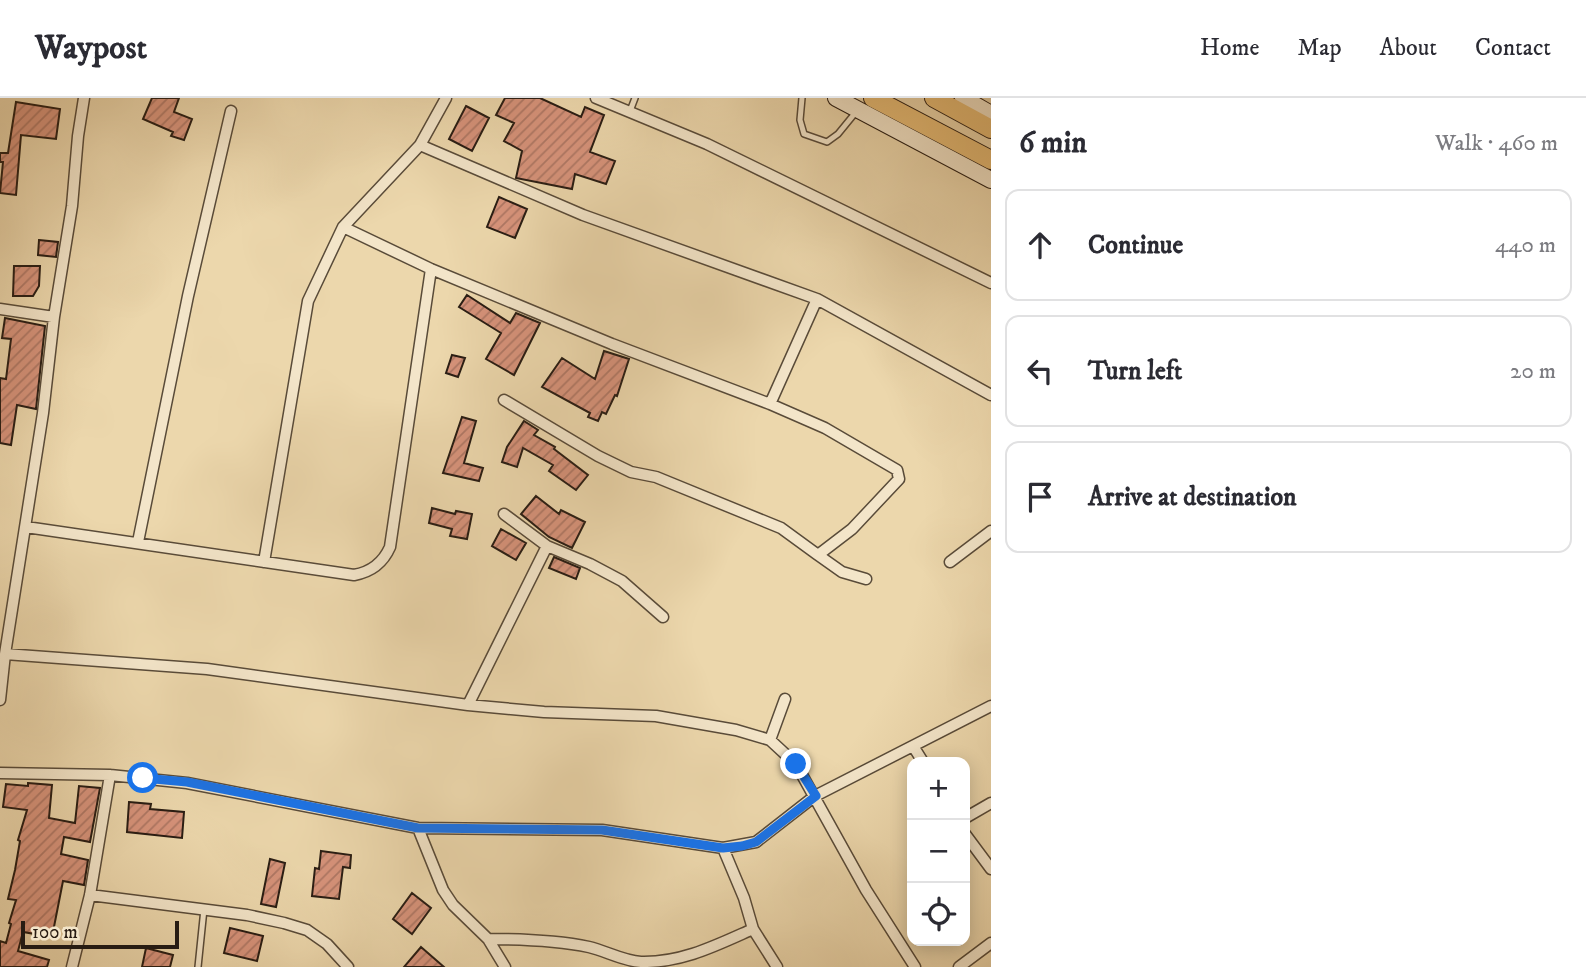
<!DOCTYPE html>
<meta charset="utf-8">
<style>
:root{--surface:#fff;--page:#f2f2f3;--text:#2b2b33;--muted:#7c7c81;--line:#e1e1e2}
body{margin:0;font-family:"IM FELL DW Pica",serif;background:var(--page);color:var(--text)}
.controls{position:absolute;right:21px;bottom:21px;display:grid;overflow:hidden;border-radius:14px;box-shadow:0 4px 18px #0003}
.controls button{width:63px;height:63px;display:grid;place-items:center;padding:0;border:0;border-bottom:2px solid var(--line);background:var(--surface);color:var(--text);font:35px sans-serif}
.scale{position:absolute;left:21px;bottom:18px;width:158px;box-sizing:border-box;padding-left:7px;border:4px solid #281c13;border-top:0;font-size:19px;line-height:24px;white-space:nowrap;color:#281c13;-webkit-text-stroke:5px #f3e5c9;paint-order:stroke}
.stop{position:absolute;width:21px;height:21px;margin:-16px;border:5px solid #1a73e8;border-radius:50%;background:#fff}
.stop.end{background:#1a73e8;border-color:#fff;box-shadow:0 2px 7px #0008}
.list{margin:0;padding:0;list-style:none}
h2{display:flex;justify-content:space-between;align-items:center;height:91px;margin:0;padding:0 28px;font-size:30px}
h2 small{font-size:23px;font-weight:400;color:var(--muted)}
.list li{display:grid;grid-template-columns:46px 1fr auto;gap:21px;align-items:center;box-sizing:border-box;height:112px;margin:0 14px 14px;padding:0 14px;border:2px solid var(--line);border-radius:14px}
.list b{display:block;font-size:26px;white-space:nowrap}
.list em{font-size:23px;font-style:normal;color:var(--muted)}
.icon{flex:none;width:38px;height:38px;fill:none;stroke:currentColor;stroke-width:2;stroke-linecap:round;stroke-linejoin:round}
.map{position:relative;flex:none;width:991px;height:869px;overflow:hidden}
header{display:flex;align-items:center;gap:42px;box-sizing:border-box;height:98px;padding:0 35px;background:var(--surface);border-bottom:2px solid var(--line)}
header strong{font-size:33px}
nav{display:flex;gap:38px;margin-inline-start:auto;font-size:24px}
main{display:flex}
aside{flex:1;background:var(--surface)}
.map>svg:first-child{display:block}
.building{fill:url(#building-hatch);stroke:#281c13;stroke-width:2}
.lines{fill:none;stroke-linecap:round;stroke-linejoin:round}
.lane-casing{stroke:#594b39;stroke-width:8}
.street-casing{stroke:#594b39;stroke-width:13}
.secondary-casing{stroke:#281c13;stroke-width:18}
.primary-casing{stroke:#281c13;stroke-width:20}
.lane{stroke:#f3e5c9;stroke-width:5}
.street{stroke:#f3e5c9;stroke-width:10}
.secondary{stroke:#f3e5c9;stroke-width:16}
.primary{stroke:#e6bc76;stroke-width:18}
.route{stroke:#1a73e8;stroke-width:9}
</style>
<header>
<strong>Waypost</strong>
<nav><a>Home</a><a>Map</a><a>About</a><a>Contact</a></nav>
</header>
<main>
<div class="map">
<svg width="991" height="869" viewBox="0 0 991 869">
<defs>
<pattern id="building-hatch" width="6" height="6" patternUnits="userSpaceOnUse" patternTransform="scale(1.75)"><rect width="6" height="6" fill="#d7937b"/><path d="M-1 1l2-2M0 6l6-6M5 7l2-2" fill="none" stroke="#ae7764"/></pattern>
</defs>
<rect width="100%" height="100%" fill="#ecd7ac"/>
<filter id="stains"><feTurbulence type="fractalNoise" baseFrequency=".00286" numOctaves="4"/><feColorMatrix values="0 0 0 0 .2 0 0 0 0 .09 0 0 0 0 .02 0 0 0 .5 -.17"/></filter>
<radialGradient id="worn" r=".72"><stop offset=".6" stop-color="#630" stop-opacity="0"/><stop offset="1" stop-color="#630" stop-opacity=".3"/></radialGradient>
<path class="building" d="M152,0H179L174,14L192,21L184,42L171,38L173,34L143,21Z
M505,0H540L581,19L585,9L604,17L590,54L615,63L606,86L575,76L572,91L516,80L522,53L504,43L514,25L496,17Z
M16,4L60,11L56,41L21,37L16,97L0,95L3,64H0V55H8Z
M466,8L489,20L472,53L449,41Z
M499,99L527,111L515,140L487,129Z
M39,142L58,144L56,159L38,157Z
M14,168H40L39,188L33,198H13Z
M467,197L510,225L516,215L540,225L514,277L486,261L501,235L459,209Z
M5,220L45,228L36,311L17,307L11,347L0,345V280L6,281L11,241L2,240Z
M604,253L629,261L617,298L615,297L606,316L602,314L598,323L588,319L590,315L542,289L562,260L595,281Z
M452,257L465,260L458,279L446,275Z
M462,319L476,323L464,365L483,370L479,383L443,375Z
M524,323L538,332L534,337L555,349L554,351L588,377L576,392L549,373L553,367L523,350L517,369L502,364L507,349Z
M536,398L559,416L561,412L585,424L572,450L549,439L521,416Z
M432,410L455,416L456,413L472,416L467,441L450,438L452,431L429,425Z
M501,431L526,445L516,462L492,448Z
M554,459L580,470L576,481L549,470Z
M28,685L52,687L49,720L75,725L79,688L100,690L90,744L64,739L61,756L88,762L84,787L63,783L52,839L23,834L18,853L49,862L47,869H0V843L6,845L11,826L9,825L16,802L8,801L15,772L20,743L18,742L27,712L3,709L6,686L28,688Z
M129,704L151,706L150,711L184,714L182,740L127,734Z
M321,753L351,757L350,770L343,769L339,801L312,798L315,770L319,771Z
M270,761L285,765L276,809L261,806Z
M412,795L431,810L412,836L393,821Z
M230,830L263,838L257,863L224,855Z
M421,849L444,869H404Z
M146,850L173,857L170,869H142Z"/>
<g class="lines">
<g class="lane-casing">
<path id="lane" d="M802,0L800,22L804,36L827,44L838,36L856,14
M630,13L635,0
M198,869L204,811"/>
</g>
<g class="street-casing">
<path id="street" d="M446,0L420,47L583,117L817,201L991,297
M596,0L707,46L991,185
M343,129L431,171L612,246L770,306L825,330L897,372L899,381L852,431L818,457L781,430L656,379L631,374L598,358L504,302
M0,211L54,219
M770,306L817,201
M504,416L547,448L590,466L622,483L663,519
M26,429L354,477C371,474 383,465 390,449L431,171
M138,444L188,198L231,13
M818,457L842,474L866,481
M264,464L308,203L343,129L420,47
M950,464L991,433
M5,556L207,571L468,607L544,614L656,618L736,632L770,642L796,666L866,792L915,869
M0,602L5,556L43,315L54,219L72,108L78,38L84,0
M468,607L547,448
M770,642L785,601
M913,648L923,664
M0,675L110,677L187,685L418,730L602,732L723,750L756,744L815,698L991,608
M965,720L991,705
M418,730L443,792L453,807L488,841L505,869
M965,736L991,771
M723,750L744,800L753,831L777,869
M90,797L247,817L284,825L307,832L327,846L348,869
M488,841C522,841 556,842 589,849C606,853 623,863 641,864C682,865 717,847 753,831
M72,869L90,797L110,677
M959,869L991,845"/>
</g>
<g class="secondary-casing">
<path id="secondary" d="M836,0L991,82
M963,0L991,16"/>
</g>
<g class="primary-casing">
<path id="primary" d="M873,0L991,62
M934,0L991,31"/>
</g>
<use href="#lane" class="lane"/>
<use href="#street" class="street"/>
<use href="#secondary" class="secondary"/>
<use href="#primary" class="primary"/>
</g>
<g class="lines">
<path class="route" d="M143,680L187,684L418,730L602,732L723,750L742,748L756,744L816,698L796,666"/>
</g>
<rect width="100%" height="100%" filter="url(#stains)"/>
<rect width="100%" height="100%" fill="url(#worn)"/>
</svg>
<div class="controls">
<button>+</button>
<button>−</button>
<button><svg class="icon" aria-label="locate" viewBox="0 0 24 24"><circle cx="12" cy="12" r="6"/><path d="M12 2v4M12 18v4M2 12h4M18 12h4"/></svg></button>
</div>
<div class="scale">100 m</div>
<div class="stop" style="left:143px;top:680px"></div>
<div class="stop end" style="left:796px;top:666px"></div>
</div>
<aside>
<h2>6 min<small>Walk · 460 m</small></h2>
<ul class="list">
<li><svg class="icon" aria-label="ahead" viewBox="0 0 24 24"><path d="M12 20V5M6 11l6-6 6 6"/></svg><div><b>Continue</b></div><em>440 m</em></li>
<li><svg class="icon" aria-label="left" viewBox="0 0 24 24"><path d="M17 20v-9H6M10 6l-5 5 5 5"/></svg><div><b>Turn left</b></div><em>20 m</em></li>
<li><svg class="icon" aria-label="arrive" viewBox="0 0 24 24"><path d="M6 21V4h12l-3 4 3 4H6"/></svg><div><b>Arrive at destination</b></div></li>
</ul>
</aside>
</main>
